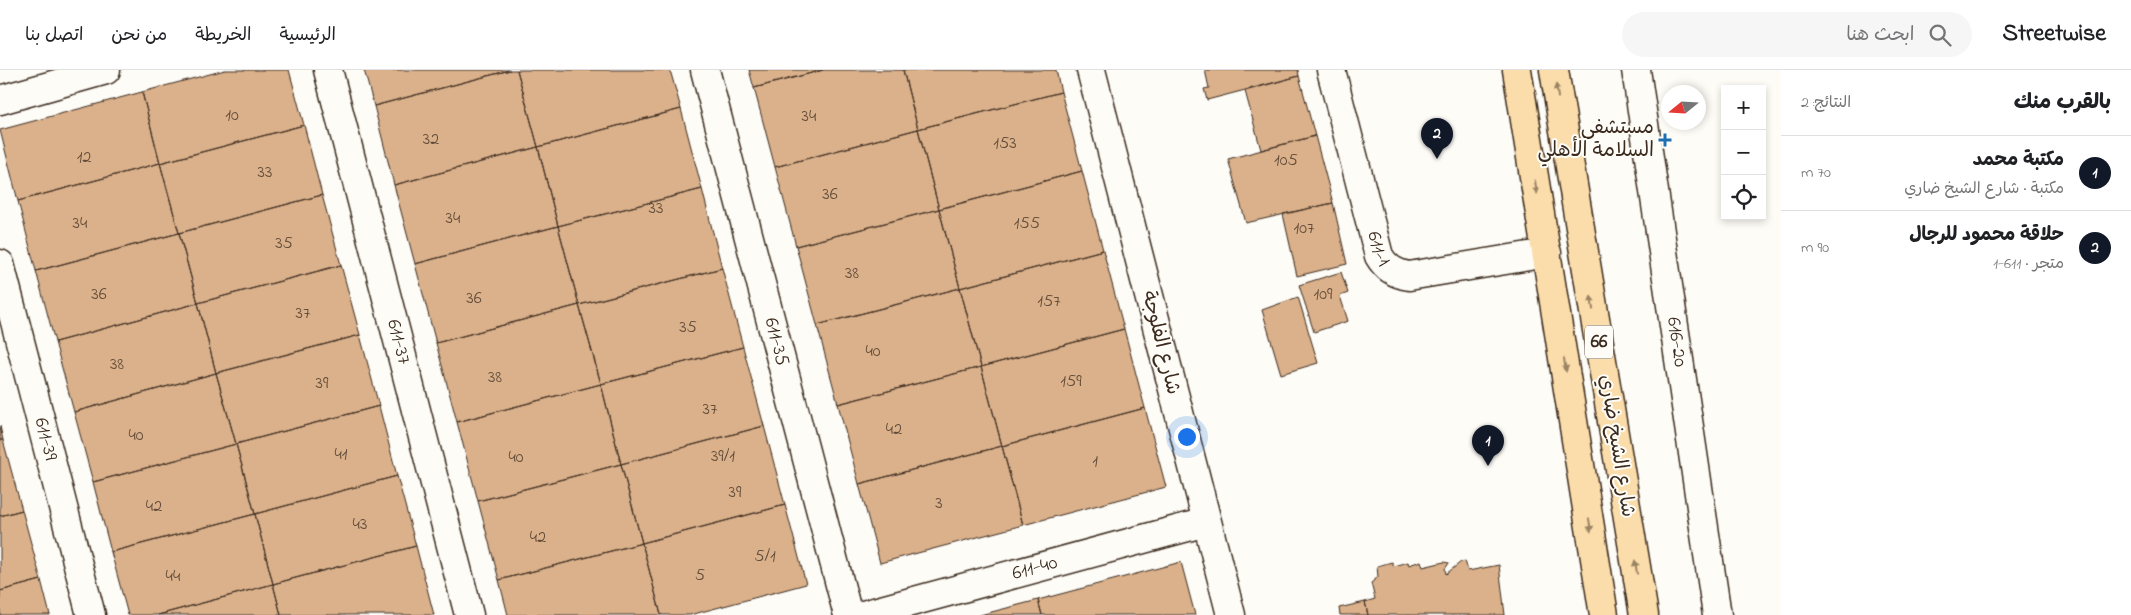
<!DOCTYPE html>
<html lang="ar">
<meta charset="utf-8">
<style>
:root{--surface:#fff;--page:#f6f6f6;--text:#202124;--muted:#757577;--line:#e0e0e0;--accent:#111827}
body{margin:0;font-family:"Indie Flower","Playpen Sans Arabic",sans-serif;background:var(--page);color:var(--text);direction:rtl}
.controls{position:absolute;right:15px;top:15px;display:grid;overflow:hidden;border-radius:0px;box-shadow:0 2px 8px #0003}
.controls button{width:45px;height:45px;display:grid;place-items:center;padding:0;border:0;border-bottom:1px solid var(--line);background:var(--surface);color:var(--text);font:25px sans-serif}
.compass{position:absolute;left:1661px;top:15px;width:45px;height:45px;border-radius:50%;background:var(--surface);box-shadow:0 2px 8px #0003;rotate:252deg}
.you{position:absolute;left:1186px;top:366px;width:18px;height:18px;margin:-12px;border:4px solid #fff;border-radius:50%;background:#1a73e8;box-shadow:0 0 0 8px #1a73e833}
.badge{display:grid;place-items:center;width:32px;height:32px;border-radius:50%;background:var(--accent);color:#fff;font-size:16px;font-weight:700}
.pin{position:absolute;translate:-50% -41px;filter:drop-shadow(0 1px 2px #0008)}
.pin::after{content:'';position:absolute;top:26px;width:18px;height:15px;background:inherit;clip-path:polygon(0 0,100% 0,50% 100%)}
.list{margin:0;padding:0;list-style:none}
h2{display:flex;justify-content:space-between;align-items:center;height:65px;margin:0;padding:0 20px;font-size:21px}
h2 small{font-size:16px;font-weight:400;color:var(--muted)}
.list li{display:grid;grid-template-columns:32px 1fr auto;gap:15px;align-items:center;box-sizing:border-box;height:75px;padding:0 20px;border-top:1px solid var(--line)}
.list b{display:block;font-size:19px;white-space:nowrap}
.list p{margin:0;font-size:16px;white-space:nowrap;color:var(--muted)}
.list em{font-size:16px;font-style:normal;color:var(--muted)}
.icon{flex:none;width:28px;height:28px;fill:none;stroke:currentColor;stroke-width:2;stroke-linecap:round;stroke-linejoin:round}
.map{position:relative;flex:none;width:1781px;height:545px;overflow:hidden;direction:ltr}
header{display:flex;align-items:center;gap:30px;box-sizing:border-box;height:70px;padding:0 25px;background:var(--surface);border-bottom:1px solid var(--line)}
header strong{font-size:24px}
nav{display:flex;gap:28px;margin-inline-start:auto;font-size:18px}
.search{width:350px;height:45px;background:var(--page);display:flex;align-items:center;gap:12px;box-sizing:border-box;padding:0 18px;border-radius:28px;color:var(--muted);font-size:19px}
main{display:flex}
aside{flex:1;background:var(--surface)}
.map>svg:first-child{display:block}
.building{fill:#dab18b;stroke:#3b2a1e}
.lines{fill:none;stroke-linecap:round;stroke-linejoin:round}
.minor-casing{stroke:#3b2a1e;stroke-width:31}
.tertiary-casing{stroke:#3b2a1e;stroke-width:31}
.primary-casing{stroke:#3b2a1e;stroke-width:31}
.minor{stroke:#fdfcf7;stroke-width:28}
.tertiary{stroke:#fdfcf7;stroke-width:28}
.primary{stroke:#fbddab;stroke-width:28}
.oneway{fill:#9b8464}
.poi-dot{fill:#1f6fb2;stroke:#fdfcf7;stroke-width:2}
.labels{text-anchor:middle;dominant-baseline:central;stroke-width:4;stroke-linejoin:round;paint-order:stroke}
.number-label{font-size:18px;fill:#634c39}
.shield{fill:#fdfcf7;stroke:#75695f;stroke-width:1}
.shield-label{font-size:19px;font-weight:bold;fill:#3b2a1e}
.poi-label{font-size:20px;fill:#3b2a1e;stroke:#fdfcf7;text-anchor:end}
.street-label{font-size:20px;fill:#3b2a1e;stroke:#fdfcf7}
</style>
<header>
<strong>Streetwise</strong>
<div class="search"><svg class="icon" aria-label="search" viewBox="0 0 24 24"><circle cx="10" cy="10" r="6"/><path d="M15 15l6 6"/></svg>ابحث هنا</div>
<nav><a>الرئيسية</a><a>الخريطة</a><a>من نحن</a><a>اتصل بنا</a></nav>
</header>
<main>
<aside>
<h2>بالقرب منك<small>النتائج: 2</small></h2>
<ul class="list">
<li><span class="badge">1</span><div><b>مكتبة محمد</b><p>مكتبة · شارع الشيخ ضاري</p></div><em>70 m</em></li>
<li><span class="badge">2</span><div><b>حلاقة محمود للرجال</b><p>متجر · 611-1</p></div><em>90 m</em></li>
</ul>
</aside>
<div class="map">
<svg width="1781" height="545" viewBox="0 0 1781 545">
<rect width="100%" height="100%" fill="#fdfcf7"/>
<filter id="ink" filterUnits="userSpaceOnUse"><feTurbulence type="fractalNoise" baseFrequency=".02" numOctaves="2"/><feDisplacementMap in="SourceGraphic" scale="10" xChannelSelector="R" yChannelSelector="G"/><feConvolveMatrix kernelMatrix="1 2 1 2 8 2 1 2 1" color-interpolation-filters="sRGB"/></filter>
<g filter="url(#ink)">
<path class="building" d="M225,0H289L304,55L160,93L142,22Z
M364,0H510L374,36Z
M510,0H517L538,77L394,115L374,36Z
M517,0H670L681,39L538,77Z
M749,0H823L754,18Z
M823,0H903L918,59L775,97L754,18Z
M903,0H1056L1061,22L918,59Z
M1205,0H1298L1299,6L1207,30L1204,19L1209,18Z
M1299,6L1315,66L1261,80L1245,21Z
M142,22L160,93L18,131L0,60Z
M1061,22L1082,101L939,139L918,59Z
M681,39L702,119L558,156L538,77Z
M304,55L322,125L179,163L160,93Z
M918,59L939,139L796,176L775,97Z
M1315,66L1333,133L1246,153L1228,89Z
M538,77L558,156L415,194L394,115Z
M160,93L179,163L36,201L18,131Z
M1082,101L1103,180L960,218L939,139Z
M702,119L722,198L579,235L558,156Z
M322,125L341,195L198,233L179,163Z
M1333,133L1347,194L1297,206L1283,144Z
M939,139L960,218L817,255L796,176Z
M558,156L579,235L436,273L415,194Z
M179,163L198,233L55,272L36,201Z
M1103,180L1124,259L981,297L960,218Z
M341,195L360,265L216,303L198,233Z
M722,198L743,277L601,314L579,235Z
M1341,202L1348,223L1340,226L1348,251L1314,262L1299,215Z
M960,218L981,297L838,334L817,255Z
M1298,227L1318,293L1281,304L1262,240Z
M198,233L216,303L74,342L55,272Z
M579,235L601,314L457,352L436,273Z
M1124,259L1145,338L1002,376L981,297Z
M360,265L379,336L236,374L216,303Z
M743,277L764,356L621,394L601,314Z
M981,297L1002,376L859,414L838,334Z
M216,303L236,374L93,412L74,342Z
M601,314L621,394L478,431L457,352Z
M379,336L397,406L255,444L236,374Z
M1145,338L1166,417L1023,455L1002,376Z
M0,356L3,370H0Z
M764,356L785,435L642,473L621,394Z
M0,370H3L22,440L0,446Z
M236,374L255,444L111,482L93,412Z
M1002,376L1023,455L880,493L859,414Z
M621,394L642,473L499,510L478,431Z
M397,406L416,476L273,514L255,444Z
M785,435L806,514L690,545H661L642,473Z
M22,440L41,510L0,521V446Z
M255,444L273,514L158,545H128L111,482Z
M642,473L661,545H508L499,510Z
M416,476L434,545H281L273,514Z
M1421,491L1423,497L1444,492L1449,493L1445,499L1446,504L1461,492L1465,491L1468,501L1499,495L1505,545H1368L1365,532L1375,529L1371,513L1378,507L1377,496L1392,492L1393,496L1408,492L1409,495Z
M1181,492L1195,545H1042L1038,530Z
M41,510L50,545H0V521Z
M273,514L281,545H158Z
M1038,530L1042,545H980Z
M1365,532L1368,545H1340L1339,538Z"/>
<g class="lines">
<g class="minor-casing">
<g id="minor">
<path id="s1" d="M328,0L469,545"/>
<path id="s2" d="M705,0L848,545"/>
<path id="s3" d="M1331,0L1379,186C1386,198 1395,204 1409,206L1547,183"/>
<path id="s4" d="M1636,0L1717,545"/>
<path d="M0,30L106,0"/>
<path id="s5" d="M0,194L91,545"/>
<path id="s6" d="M863,545L1206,452"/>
</g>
</g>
<g class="tertiary-casing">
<path id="tertiary" d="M1091,0L1231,545"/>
</g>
<g class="primary-casing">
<path id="primary" d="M1517,0L1604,545
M1554,0L1644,545"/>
</g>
<use href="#minor" class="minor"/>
<use href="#tertiary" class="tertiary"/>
<use href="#primary" class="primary"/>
</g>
<defs><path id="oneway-solid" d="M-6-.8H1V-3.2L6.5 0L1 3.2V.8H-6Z" transform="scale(1.25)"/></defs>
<g class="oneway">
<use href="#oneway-solid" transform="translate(1557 21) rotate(-99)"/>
<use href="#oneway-solid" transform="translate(1536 117) rotate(81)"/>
<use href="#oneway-solid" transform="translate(1592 233) rotate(-99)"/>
<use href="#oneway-solid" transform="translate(1565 295) rotate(81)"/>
<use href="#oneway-solid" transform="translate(1590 455) rotate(81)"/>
<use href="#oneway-solid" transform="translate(1636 497) rotate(-99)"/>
</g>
</g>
<path class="poi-dot" d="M1662.5 62.5h5v5h5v5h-5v5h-5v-5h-5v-5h5z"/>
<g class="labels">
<g class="number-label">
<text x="232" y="46">10</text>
<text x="809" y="47">34</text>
<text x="431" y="70">32</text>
<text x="1005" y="74">153</text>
<text x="84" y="88">12</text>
<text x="1286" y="91">105</text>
<text x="265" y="103">33</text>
<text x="830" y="125">36</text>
<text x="656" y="139">33</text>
<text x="453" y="149">34</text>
<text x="80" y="154">34</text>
<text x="1027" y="154">155</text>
<text x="1304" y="159">107</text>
<text x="284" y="174">35</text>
<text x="852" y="204">38</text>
<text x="99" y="225">36</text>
<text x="1323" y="225">109</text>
<text x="474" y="229">36</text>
<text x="1049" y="232">157</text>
<text x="303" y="244">37</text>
<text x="688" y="258">35</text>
<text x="873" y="282">40</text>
<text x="117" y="295">38</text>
<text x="495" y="308">38</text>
<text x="1071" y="312">159</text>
<text x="322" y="314">39</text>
<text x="710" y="340">37</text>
<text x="894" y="360">42</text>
<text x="136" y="366">40</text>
<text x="341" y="385">41</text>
<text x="723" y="387">39/1</text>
<text x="516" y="388">40</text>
<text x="1095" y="392">1</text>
<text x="735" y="423">39</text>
<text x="939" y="434">3</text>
<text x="154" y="437">42</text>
<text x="360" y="455">43</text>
<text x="538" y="468">42</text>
<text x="765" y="487">5/1</text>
<text x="700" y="506">5</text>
<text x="173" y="507">44</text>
</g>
<rect class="shield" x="1585" y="255.5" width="28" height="33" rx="4"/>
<g class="shield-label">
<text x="1599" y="272">66</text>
</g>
<g class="poi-label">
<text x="1654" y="58">مستشفى<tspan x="1654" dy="23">السلامة الأهلي</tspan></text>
</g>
<g class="street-label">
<text stroke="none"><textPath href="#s3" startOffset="185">611-1</textPath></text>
<text stroke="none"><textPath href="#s1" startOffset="281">611-37</textPath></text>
<text stroke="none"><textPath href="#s2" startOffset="281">611-35</textPath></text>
<text stroke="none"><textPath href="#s4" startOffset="275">616-20</textPath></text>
<text transform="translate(1160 273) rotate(76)">شارع الفلوجة</text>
<text stroke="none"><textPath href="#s5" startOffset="181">611-39</textPath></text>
<text transform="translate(1616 376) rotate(81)">شارع الشيخ ضاري</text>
<text stroke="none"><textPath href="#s6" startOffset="178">611-40</textPath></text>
</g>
</g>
</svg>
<div class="controls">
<button>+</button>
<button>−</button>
<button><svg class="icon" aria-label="locate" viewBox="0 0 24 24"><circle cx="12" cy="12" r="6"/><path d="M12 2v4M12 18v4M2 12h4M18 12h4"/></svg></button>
</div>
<svg class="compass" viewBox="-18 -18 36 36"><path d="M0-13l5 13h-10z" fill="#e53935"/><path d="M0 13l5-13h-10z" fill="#757577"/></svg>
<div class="you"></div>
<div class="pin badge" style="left:1488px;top:396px">1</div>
<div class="pin badge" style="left:1437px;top:89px">2</div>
</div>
</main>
